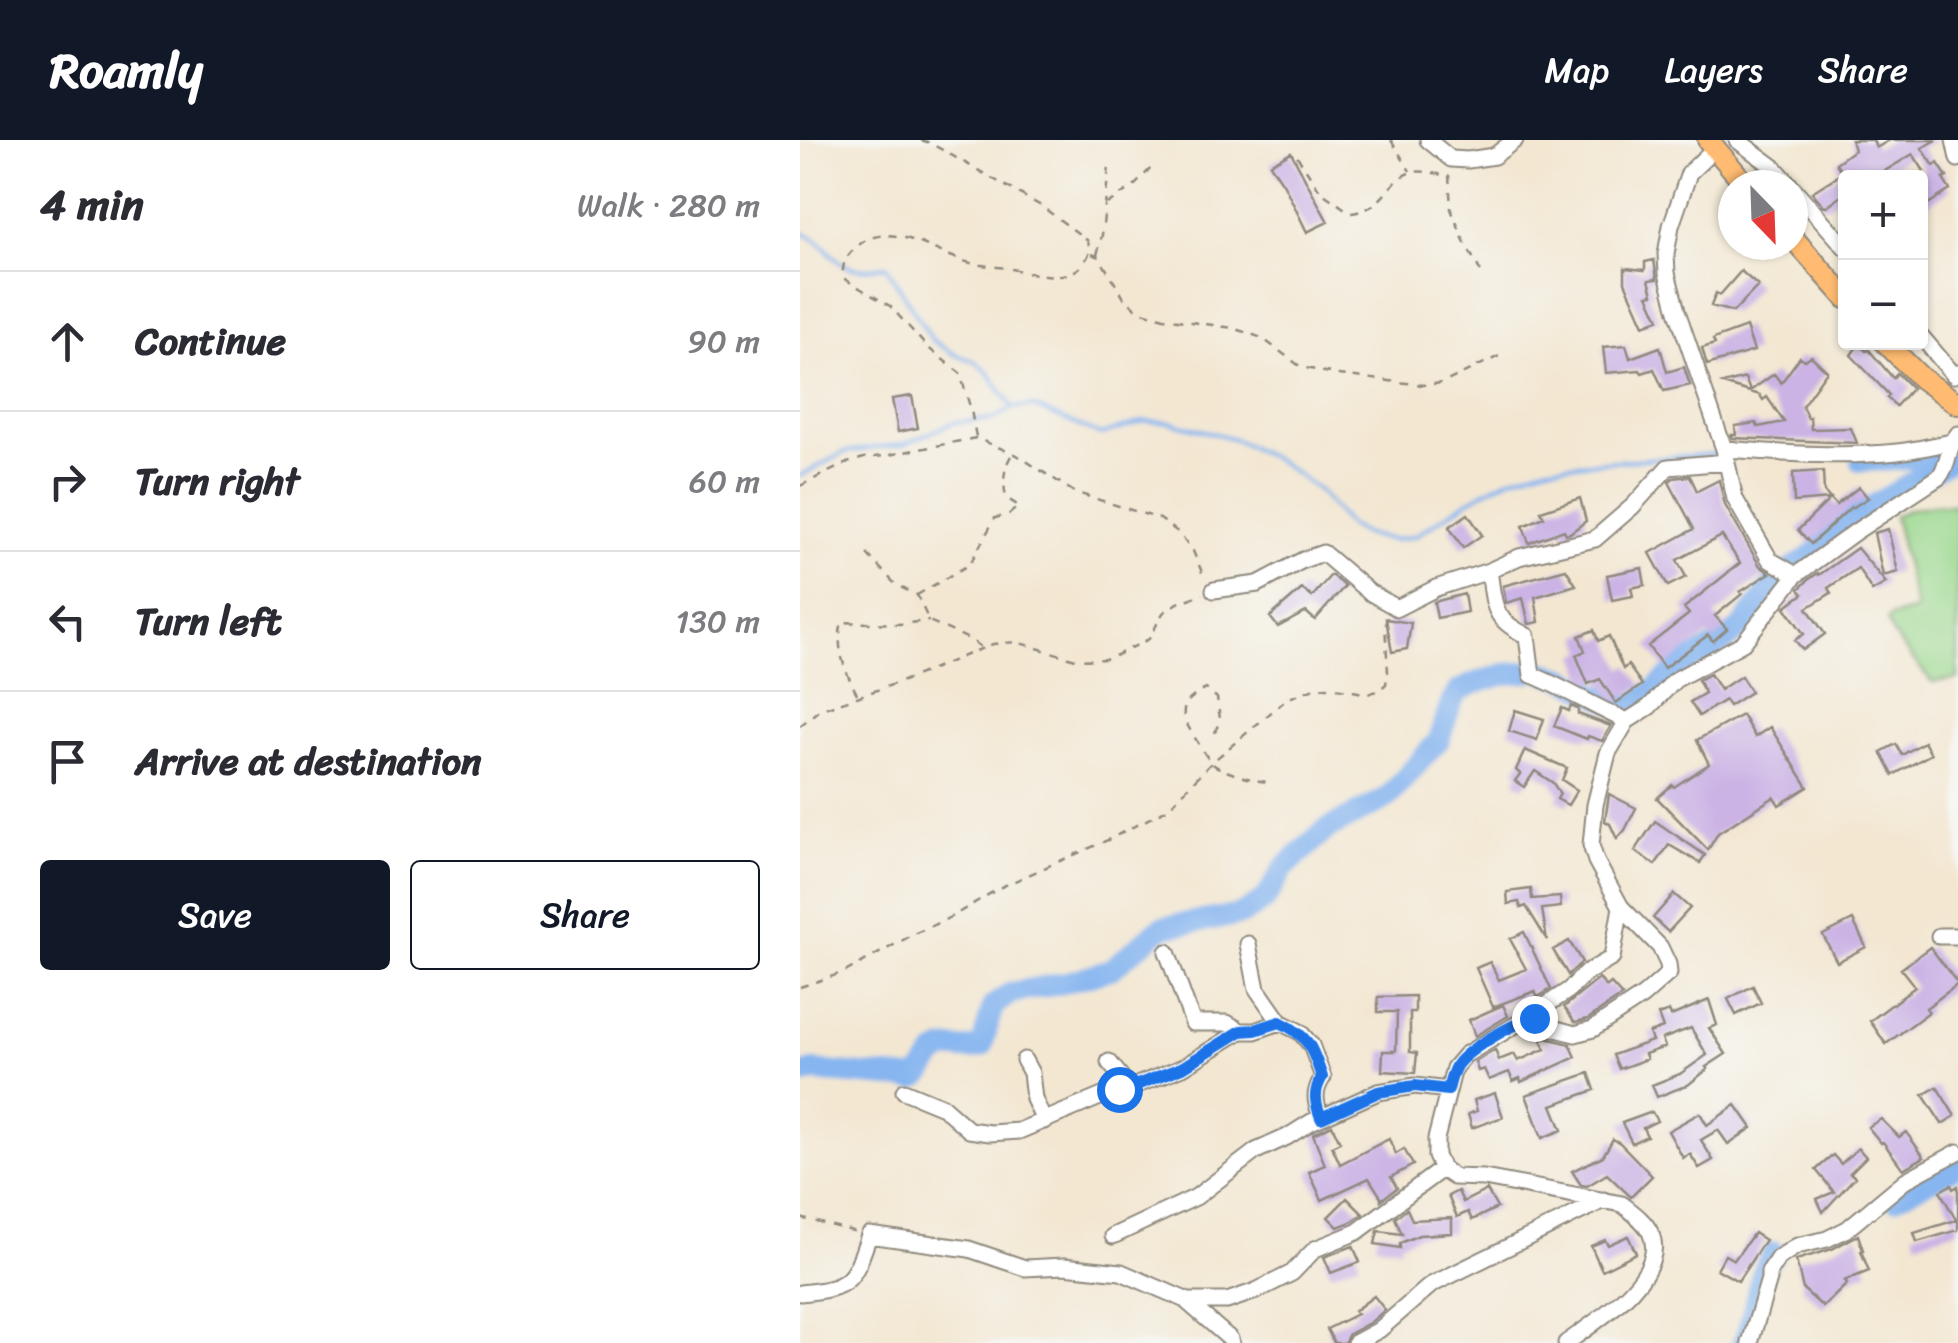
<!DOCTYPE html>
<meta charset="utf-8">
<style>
:root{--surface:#fff;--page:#f7f7f7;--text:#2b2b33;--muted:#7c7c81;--line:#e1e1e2;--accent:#111827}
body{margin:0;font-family:Sriracha,sans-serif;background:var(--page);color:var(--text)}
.controls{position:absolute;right:30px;top:30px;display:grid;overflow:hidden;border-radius:10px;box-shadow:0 2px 8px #0004}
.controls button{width:90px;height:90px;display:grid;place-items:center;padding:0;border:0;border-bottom:2px solid var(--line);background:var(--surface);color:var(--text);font:50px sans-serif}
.compass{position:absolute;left:918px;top:30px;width:90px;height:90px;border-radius:50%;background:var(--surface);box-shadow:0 2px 8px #0004;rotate:157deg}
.stop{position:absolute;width:30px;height:30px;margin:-22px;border:8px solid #1a73e8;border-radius:50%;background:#fff}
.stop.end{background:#1a73e8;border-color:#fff;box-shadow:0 2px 10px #0008}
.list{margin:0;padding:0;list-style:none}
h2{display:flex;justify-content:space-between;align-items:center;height:130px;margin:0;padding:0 40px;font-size:42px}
h2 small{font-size:32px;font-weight:400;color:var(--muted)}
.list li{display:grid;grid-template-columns:65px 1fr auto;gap:30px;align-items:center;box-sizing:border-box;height:140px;padding:0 40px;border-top:2px solid var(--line)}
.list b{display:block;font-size:38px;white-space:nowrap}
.list em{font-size:32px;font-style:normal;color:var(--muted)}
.actions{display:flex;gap:20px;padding:30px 40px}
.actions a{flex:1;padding:22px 0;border:2px solid var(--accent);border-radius:10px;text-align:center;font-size:35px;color:var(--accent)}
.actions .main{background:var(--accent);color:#fff}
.icon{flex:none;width:55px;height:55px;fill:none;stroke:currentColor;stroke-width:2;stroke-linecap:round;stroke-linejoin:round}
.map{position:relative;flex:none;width:1158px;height:1203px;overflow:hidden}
header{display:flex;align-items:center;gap:60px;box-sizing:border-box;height:140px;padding:0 50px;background:var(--accent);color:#fff}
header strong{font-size:48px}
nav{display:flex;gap:55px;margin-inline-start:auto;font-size:35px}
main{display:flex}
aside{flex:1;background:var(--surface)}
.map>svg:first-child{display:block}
.green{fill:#99d78c;stroke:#62815c;stroke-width:2.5}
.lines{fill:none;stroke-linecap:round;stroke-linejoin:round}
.stream{stroke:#86b5f0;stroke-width:4}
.river{stroke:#86b5f0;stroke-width:22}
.building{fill:#cbb3e5}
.minor-casing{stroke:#8f897e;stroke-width:19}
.major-casing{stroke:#8f897e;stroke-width:24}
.path{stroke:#8f897e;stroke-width:2.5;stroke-dasharray:8 8;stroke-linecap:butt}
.minor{stroke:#fff;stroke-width:15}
.major{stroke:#ffbb71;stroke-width:20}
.route{stroke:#1a73e8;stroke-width:12}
</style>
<header>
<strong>Roamly</strong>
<nav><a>Map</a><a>Layers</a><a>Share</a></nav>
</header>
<main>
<aside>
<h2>4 min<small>Walk · 280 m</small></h2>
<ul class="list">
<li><svg class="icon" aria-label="ahead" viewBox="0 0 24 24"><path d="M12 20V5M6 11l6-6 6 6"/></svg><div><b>Continue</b></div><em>90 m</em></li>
<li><svg class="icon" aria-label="right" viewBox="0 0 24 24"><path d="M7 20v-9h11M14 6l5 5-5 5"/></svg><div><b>Turn right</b></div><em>60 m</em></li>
<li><svg class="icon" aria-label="left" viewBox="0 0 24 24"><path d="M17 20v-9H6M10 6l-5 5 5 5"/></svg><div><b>Turn left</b></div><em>130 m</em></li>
<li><svg class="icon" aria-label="arrive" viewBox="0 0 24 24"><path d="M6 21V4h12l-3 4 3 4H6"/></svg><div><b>Arrive at destination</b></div></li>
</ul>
<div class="actions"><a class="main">Save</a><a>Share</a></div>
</aside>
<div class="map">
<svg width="1158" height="1203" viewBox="0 0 1158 1203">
<rect width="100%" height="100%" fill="#f6f6f2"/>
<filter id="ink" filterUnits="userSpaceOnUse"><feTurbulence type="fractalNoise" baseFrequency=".01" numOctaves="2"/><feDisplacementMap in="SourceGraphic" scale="20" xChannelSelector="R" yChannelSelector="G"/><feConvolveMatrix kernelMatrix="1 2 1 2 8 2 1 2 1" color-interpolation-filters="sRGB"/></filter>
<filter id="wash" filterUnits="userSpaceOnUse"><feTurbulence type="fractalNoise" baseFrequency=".0048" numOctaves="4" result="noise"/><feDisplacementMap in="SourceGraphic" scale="40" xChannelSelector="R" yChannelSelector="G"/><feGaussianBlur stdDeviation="2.25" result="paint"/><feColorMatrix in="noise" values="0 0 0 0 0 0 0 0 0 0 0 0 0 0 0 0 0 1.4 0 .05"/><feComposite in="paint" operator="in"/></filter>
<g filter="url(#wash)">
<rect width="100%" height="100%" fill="#f3e7d2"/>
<path class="green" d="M1133,365H1158V539L1132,542L1094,496L1087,481L1090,477L1116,470L1094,376L1110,369Z"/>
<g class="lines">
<path class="stream" d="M0,93C26,97 31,124 53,128C63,130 76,127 86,126L132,200L154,214L176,222L188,232L213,268
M0,336L45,312L104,304L155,282L193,279L213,268L232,266L301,295L345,281L369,282L432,298L480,322L518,350L548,385L566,395L595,400L615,396L671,359L710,338L748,326L916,314"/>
<path class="river" d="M1061,321L1096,320L1153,313
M747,533L764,538L813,563L827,567L840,562L884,524L925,501L942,487L976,441L1017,412L1061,373L1158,315
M0,935L13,931L113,939C129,934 128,917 142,911C155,906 169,913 182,906L193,866L211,853L263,843L311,829L362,787L440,775L465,760L483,729L526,690L587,658L639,600L652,561L659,551L673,544L705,534L728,532
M1094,1058L1150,1030L1158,1023
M943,1203C957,1175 954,1138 974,1113"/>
</g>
<g id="blocks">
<path class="building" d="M1051,0H1073L1076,8L1090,0H1137L1122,8L1134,26L1138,23L1147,37L1143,39L1150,50L1120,69V33L1124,31L1113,14L1073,38L1046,37V53L1027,66H1024L1012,52L1042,33L1036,23L1054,10Z
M491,12L528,82L507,92L484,45L470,24Z
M854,120L857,139L849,140L853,154L848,155L859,179L844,185L825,142V128L845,130V122Z
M941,131L958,146L933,172L911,166L916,153L920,155Z
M946,187L954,211L907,225L902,208L915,204L913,200L916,198Z
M1059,204L1066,211L1069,210L1093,238L1097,233L1112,248L1096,266L1087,258L1089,255L1051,215Z
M826,205L830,218L860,207L867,232L884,227L890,245L864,251L854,229L842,233L840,230L806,233L803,207Z
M1011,216L1027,231L1002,266L1008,278L1010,277L1011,289L1051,288L1057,303L932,298L931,295H936L935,286L956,283L958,287L984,282L967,257L963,260L960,255L923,244L945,238L950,251L974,234L981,243L1000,217L1005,220Z
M112,256L118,288L98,292L92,259Z
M1023,331L1024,352L1036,365L1059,347L1068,358L1052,368L1051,367L1011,404L998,390L1030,359L994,362L993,333Z
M890,336L897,351L919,340L925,365L960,426L970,433L940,452L942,454L915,476L927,489L913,501L908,495L864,528L848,506L889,474L884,468L940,423L922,396L877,420L886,437L868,446L850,413L894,389L869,342L873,338Z
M780,358L786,381L770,393L766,394L764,390L729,403L723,386L744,377L741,371Z
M668,374L682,395L663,408L649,387Z
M1088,389L1098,432L1083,436L1074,393Z
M1057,408L1086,443L1072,451L1058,428L1028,448L1031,453L1007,468L1025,494L1003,510L995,500L1004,494L985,467L1003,454L999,449L1008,440L1018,433L1019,435Z
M842,428L845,445L831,448L833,456L812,460L807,435Z
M766,429L776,445L735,457L739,482L729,484L723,458L706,463L703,446Z
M531,435L545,446L515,480L506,472L478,487L470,477L502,449L512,457Z
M664,454L667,472L637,478L634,462Z
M586,479L611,483L607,509L592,512Z
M794,490L798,501L809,496L823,529L828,525L842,545L816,563L800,539L788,544L776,515L785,511L779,496Z
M910,534L920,550L941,536L951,552L929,566L925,560L899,576L890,562L905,553L898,540Z
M771,566L778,569V574L811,586L802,601L788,596L787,599L754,586L762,568L769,571Z
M715,570L744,579L737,600L709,591Z
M942,575L955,597L970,587L1008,647L979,665L974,657L918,693L908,710L857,658L872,645L874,647L909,624L897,600Z
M1124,602L1131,614L1093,635L1081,612L1096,604L1102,615Z
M725,610L767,628L762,640L777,650L768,665L757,659L760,654L753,643L735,631L724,647L715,641L720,634L716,630Z
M809,654L836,668L825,690L817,699L810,684L805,681Z
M855,681L905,715L900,723L869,705L855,725L835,711Z
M731,749L732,759L760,757L761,767L742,769L747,800L726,766L721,768L719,762L708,764L707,752Z
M874,754L890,768L868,792L853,778Z
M1053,780L1066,807L1037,822L1023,795Z
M724,792L751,849L738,857L735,851L693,867L676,828L690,822L699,840L726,829L710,799Z
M769,801L782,822L768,835L753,810Z
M1130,807L1158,844L1126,868L1129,872L1086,904L1070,881L1115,847L1101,829Z
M799,839L807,847L811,844L822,856L788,879L775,882L764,867Z
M953,846L961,863L936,875L928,859Z
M615,856V872H610V912L617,913L615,933L582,931L583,911H596L597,872H578V857Z
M909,860L917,885L909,888L926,914L906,927L908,929L888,945L857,957L852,945L880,934L907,915L891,888L862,899L865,907L845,914L847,919L819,929L813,915L852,901L849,893L863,888L858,875L869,871L871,876Z
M703,865L708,876L675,896L669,880Z
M746,898L770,904L776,917L721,942L720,938L713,941L709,932L689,940L684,929L678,931L675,922L695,910L699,920L714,914L718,921L745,909L741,900Z
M789,933L795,950L752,965L762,990L742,998L726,955Z
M1137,947L1155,976L1142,984L1123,955Z
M695,953L703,977L672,988L668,974L677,971L674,960Z
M936,965L952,988L928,1004L918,990L901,1000L913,1020L899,1028L890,1014L883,1018L868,991L900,973L907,985Z
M852,972L857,981L843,988L847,996L832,1003L822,983Z
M1081,979L1099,997L1106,992L1124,1017L1103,1029L1083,1002L1081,1003L1068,987Z
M532,985L540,1002L532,1006L540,1024L589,999L596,1014L604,1009L613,1025L591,1037L597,1048L581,1060V1057L569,1038L522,1060L509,1032L525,1025L513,994Z
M813,999L820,1003L852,1036L831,1057L807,1034L787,1046L781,1045L772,1031L803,1016Z
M1058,1008L1066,1017L1050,1033L1055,1037L1023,1072L1017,1059L1034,1052L1016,1030L1033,1015L1041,1024Z
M1151,1045L1153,1049L1158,1046V1090L1117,1102L1114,1093L1156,1080L1140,1051Z
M687,1050L697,1068L672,1080L668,1072L657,1077L648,1056L658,1051L663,1062Z
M547,1058L563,1074L551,1082L538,1087L528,1077Z
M607,1069L612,1080L652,1078V1093L619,1095L600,1103V1108L575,1104L578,1091L602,1094L595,1078Z
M954,1093L965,1100L938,1141L917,1129L925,1115L934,1120Z
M1058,1095L1063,1110L1061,1111L1069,1131L1044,1141L1047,1144L1023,1167L1003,1149L996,1120L1032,1109Z
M828,1096L836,1113L802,1130L791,1106L805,1100L808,1105Z
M553,1106L560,1122L531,1133L524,1117Z
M574,1156L585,1170L571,1182L549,1194L544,1203H534L527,1189L557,1174L554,1171Z"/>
</g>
</g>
<g filter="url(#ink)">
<use href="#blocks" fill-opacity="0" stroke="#8f897e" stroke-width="2.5"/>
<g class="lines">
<g class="minor-casing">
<path id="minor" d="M628,0L651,19L668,20L694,16L715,0
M937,0L975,28L990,45
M1154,0L1158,19
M914,9L889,33L871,86L866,114L867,133L877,171L924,309L935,359L970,420L996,435L1055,392L1139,337C1151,322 1146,308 1158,294
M993,48L1046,108
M1120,195L1154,235L1158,233
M924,309C981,313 1040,318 1097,312C1115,310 1133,306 1151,302
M689,431C695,467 691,478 727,496L732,535C765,548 794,567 827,581
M414,450L458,444L503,420L523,413L569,452L597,468L636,448L689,431L719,417L795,399L833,366L868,327L927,322
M1139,796H1158
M448,804L457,849L480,882L500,892L511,905L523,937C513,952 515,961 521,977
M367,812L393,883H427L441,891H455L480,882
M734,878L742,868L769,850L786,833L812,818L821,767
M224,920L231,933L234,959L244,981
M309,922L329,947
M104,951L143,967L169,990L190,993L219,991L319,949L337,945L383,927L441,891
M313,1096L396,1057L456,1011L487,997L511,982L578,952L615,946L648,950
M0,1153C51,1148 53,1142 69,1095L169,1109L225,1128L264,1126L321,1132L388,1161H427L456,1151L492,1133L515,1109L557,1092L642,1029
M384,1159L430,1199L431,1203
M555,1203L579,1190L631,1145L804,1060
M766,1203C794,1183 871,1134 850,1092C844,1080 832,1072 822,1064L684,1038L654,1037L642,1029L636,1016V999L654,928L665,915L722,881L734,878L749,887L775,894L793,889L843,856L869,833L868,824L860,807L821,767L796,721L791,705L795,665L808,613L827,581L849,567L875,540L943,503L996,435
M950,1203L969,1139V1132L978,1118L997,1106L1027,1099L1047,1089L1106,1040L1158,1012"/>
</g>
<g class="major-casing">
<path id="major" d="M908,0L946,45
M993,98L1046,158
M1085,202L1121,238L1158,264"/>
</g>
<path class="path" d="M121,0L130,3L241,66L287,100C291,109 291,112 285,121C270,146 230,132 206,128C193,126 180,126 167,122C131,112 87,75 53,110C44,119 42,127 43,138L90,166L127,207L160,233L171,270L176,297
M591,0L610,31
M497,16L521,52L551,73C585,69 586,42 609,33C622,29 636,34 649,36
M649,35L651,69L665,103L682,134
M307,64L335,45L353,26
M292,114L299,117L324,158L339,171L364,178L433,188L462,198L501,227L539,235L623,245L643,243L701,215
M297,115L302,95L309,26
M0,346L47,323L64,318L84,316L176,298L217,315L274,352L360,379L379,393L393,411L404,437
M67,414L96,445L117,455L129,481L171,500L181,507
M117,455L170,424L195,378L208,375L219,366L206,358C203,341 203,329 212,314
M57,554C45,531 35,508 42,482L99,484L129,481
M0,586L19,570L103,541L193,504L216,502L279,520L305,519L317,515L349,499L363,473L378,463L403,454
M415,593L420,579L417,558L406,549C371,566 384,580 400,606C404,612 408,620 414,625C424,632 455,641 467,642
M0,847L45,832L114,794L153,776L201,747L310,699L367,669L411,623L487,559L514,548L531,547L568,554L579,550L586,544L588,532L585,485L587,477
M0,1078L57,1092"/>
<use href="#minor" class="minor"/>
<use href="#major" class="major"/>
</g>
</g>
<g class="lines" filter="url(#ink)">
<path class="route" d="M319,949L337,945L383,927L441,891L455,890L480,882C510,897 512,908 522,937C513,952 515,962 521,978L578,952L615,946L648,950C650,942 652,933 656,926C667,909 714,883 734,878"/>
</g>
</svg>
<div class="controls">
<button>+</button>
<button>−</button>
</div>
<svg class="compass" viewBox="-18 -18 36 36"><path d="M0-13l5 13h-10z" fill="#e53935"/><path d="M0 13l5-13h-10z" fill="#7c7c81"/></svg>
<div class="stop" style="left:319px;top:949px"></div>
<div class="stop end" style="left:734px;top:878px"></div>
</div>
</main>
